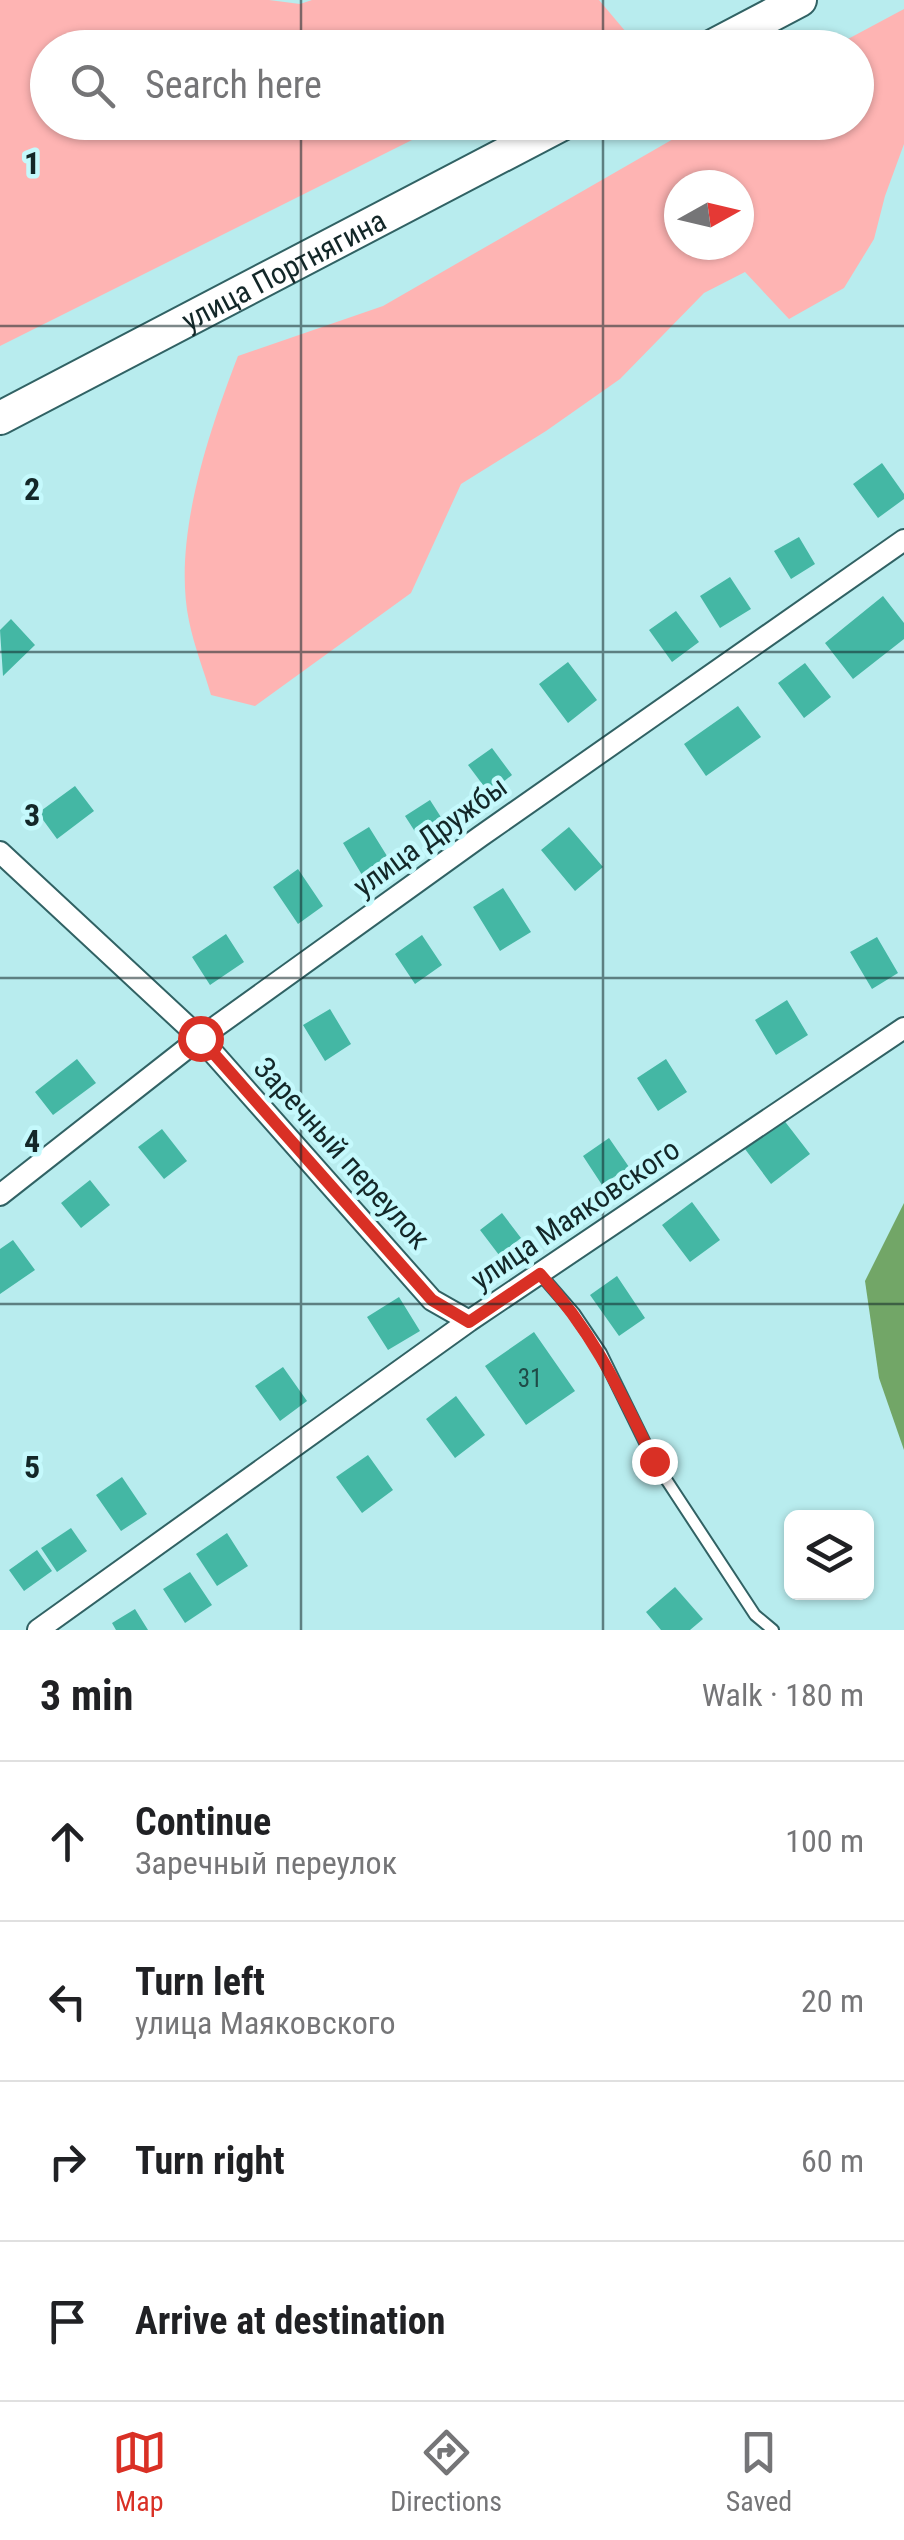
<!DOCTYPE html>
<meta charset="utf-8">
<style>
:root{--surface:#fff;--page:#f6f6f6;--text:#202124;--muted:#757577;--line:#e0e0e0;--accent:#d93025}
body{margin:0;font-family:"Roboto Condensed",sans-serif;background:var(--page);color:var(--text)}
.controls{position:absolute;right:30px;bottom:30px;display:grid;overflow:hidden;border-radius:15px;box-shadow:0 2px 8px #0004}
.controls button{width:90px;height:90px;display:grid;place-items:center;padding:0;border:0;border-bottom:2px solid var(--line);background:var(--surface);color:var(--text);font:50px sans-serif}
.compass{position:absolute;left:664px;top:170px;width:90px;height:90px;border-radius:50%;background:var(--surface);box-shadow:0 2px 8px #0004;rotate:82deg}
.stop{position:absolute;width:30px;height:30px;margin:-22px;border:8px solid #d93025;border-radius:50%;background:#fff}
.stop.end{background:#d93025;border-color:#fff;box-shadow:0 2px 10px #0008}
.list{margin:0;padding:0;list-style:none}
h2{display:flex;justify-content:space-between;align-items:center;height:130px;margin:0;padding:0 40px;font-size:42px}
h2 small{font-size:32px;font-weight:400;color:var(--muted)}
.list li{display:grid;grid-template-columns:65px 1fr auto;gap:30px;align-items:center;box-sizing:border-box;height:160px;padding:0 40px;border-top:2px solid var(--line)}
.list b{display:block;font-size:38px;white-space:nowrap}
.list p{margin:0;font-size:32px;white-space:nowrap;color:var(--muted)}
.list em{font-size:32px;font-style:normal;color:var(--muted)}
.icon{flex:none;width:55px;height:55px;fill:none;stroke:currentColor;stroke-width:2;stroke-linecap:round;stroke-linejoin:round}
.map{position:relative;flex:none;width:904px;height:1630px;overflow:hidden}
.search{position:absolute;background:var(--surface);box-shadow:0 2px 8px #0004;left:30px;right:30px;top:30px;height:110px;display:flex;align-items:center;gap:25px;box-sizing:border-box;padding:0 35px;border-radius:55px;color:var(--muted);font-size:38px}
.sheet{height:770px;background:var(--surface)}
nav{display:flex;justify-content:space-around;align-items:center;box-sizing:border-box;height:140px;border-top:2px solid var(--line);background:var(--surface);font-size:28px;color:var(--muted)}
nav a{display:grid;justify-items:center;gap:5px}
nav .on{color:var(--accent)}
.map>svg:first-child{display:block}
.green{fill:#feb4b3;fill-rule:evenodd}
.water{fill:#72a667}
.building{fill:#44b7a4}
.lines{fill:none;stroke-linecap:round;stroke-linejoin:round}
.lane-casing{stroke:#316264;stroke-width:14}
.street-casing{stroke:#316264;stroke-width:24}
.primary-casing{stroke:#316264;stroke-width:36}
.lane{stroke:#fff;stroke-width:10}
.street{stroke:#fff;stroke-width:20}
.primary{stroke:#fff;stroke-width:32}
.route{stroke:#d93025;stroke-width:12}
.grid{fill:none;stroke:#132728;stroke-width:2.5;stroke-opacity:0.55}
.labels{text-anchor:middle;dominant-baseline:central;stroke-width:9;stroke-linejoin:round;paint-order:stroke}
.number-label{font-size:25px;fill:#1f4b47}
.street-label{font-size:30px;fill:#132728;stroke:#c5f9fc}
.grid-label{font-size:32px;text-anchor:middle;font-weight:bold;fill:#132728;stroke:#c5f9fc;stroke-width:9;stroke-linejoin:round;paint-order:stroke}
</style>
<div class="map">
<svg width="904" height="1630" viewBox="0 0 904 1630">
<rect width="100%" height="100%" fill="#b8ecee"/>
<path class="green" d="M0,0H269L300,4L312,0H599L626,32L595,48H48V122L446,123L0,346Z
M904,9V144L885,196L874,239L844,288L789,319L745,272L704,293L620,379L546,431L461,484L411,593L255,706L211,695C204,671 194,646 189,621C172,539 209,431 238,356L383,306L701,123L856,122V48L833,47ZM679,185H739V245H679Z"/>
<path class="water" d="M904,1203V1450L879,1378L865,1281Z"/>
<path class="building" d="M882,463L904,494V499L878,518L853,484Z
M799,537L815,564L791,579L774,551Z
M730,577L751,609L720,628L700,596Z
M883,596L904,623V639L853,679L825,643Z
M676,611L699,642L672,662L649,630Z
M11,619L35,645L3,676L0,630Z
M568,662L597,700L568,723L539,684Z
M805,663L831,697L804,718L778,683Z
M738,706L761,737L706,776L684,744Z
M492,748L512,775L489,793L468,765Z
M75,786L94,811L57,839L38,813Z
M430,800L446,825L421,841L405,816Z
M369,827L392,864L365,880L343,843Z
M569,827L603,867L575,891L541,850Z
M298,869L323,906L298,924L273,887Z
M503,888L531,932L500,951L473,907Z
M226,934L244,962L210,985L192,957Z
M422,935L442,965L415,984L395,954Z
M877,937L898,973L872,989L850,952Z
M787,1000L808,1035L776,1055L755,1020Z
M330,1009L351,1044L325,1061L303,1025Z
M77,1059L96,1083L53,1115L35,1092Z
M666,1059L687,1092L658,1111L637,1078Z
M783,1119L810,1154L771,1184L745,1149Z
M162,1129L187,1161L164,1179L138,1147Z
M609,1138L629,1167L602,1185L583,1156Z
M90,1180L110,1205L81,1228L61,1203Z
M692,1202L720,1240L690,1262L662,1225Z
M502,1213L521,1238L499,1255L480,1230Z
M13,1240L35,1270L0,1294V1249Z
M617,1276L645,1318L619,1336L590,1295Z
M399,1297L420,1331L388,1350L367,1317Z
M534,1332L575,1391L526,1425L485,1366Z
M283,1367L307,1401L280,1421L255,1386Z
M456,1396L485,1435L455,1458L426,1419Z
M368,1455L393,1490L362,1513L336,1477Z
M122,1477L147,1514L121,1531L96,1495Z
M71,1528L87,1551L57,1572L41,1548Z
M227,1533L248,1566L217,1586L196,1554Z
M37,1550L52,1571L24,1591L9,1570Z
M190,1572L212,1605L185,1623L163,1589Z
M675,1587L703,1619L690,1630H661L646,1612Z
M135,1609L148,1630H116L112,1623Z"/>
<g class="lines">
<g class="lane-casing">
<path id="lane" d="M540,1274L574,1313L601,1353L654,1461L755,1615L773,1630"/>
</g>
<g class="street-casing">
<path id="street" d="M0,852L200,1038L432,1300L469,1321
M0,1195L200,1038L481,836L904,540
M38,1630L469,1321L904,1028"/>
</g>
<g class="primary-casing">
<g id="primary">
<path d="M709,48L800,0"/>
<path id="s1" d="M0,418L566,122"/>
</g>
</g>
<use href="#lane" class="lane"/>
<use href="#street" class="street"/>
<use href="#primary" class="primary"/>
</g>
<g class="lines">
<path class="route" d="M200,1038L432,1300L469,1322L540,1274C595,1335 619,1389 654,1461"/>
</g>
<path class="grid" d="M301,0V48M603,0V48M301,122V1630M603,122V1630M0,326H904M0,652H904M0,978H904M0,1304H904"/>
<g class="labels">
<g class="number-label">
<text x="530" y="1378">31</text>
</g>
<g class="street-label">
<text stroke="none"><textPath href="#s1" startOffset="320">улица Портнягина</textPath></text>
<text transform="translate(430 836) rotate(-36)">улица Дружбы</text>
<text transform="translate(342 1153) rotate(48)">Заречный переулок</text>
<text transform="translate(575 1214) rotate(-34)">улица Маяковского</text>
</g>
</g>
<g class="grid-label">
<text x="32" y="174">1</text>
<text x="32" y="500">2</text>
<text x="32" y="826">3</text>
<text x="32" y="1152">4</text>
<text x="32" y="1478">5</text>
</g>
</svg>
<div class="controls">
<button><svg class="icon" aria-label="layers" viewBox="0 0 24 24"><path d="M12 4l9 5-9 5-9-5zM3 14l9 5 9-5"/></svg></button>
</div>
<svg class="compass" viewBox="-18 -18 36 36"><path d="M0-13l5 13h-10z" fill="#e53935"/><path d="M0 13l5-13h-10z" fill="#757577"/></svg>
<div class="stop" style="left:200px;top:1038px"></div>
<div class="stop end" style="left:654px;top:1461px"></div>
<div class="search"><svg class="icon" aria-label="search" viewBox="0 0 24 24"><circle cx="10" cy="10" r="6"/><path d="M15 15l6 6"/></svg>Search here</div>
</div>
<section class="sheet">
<h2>3 min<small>Walk · 180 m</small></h2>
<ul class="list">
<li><svg class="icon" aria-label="ahead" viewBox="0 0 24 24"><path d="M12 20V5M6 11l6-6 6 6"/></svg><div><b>Continue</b><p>Заречный переулок</p></div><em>100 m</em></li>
<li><svg class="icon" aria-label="left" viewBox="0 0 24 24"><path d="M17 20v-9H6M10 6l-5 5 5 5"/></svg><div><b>Turn left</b><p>улица Маяковского</p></div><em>20 m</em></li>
<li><svg class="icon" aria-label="right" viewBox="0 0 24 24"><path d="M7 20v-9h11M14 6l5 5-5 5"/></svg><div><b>Turn right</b></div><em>60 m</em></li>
<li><svg class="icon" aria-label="arrive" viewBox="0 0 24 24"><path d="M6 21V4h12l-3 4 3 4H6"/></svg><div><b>Arrive at destination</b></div></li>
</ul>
</section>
<nav>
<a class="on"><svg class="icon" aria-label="map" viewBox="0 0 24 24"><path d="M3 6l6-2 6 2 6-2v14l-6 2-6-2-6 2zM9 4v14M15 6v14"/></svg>Map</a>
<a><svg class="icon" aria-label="directions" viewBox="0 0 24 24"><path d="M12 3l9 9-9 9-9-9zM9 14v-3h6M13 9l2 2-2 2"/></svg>Directions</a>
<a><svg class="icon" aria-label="saved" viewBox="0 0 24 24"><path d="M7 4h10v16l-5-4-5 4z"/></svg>Saved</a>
</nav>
